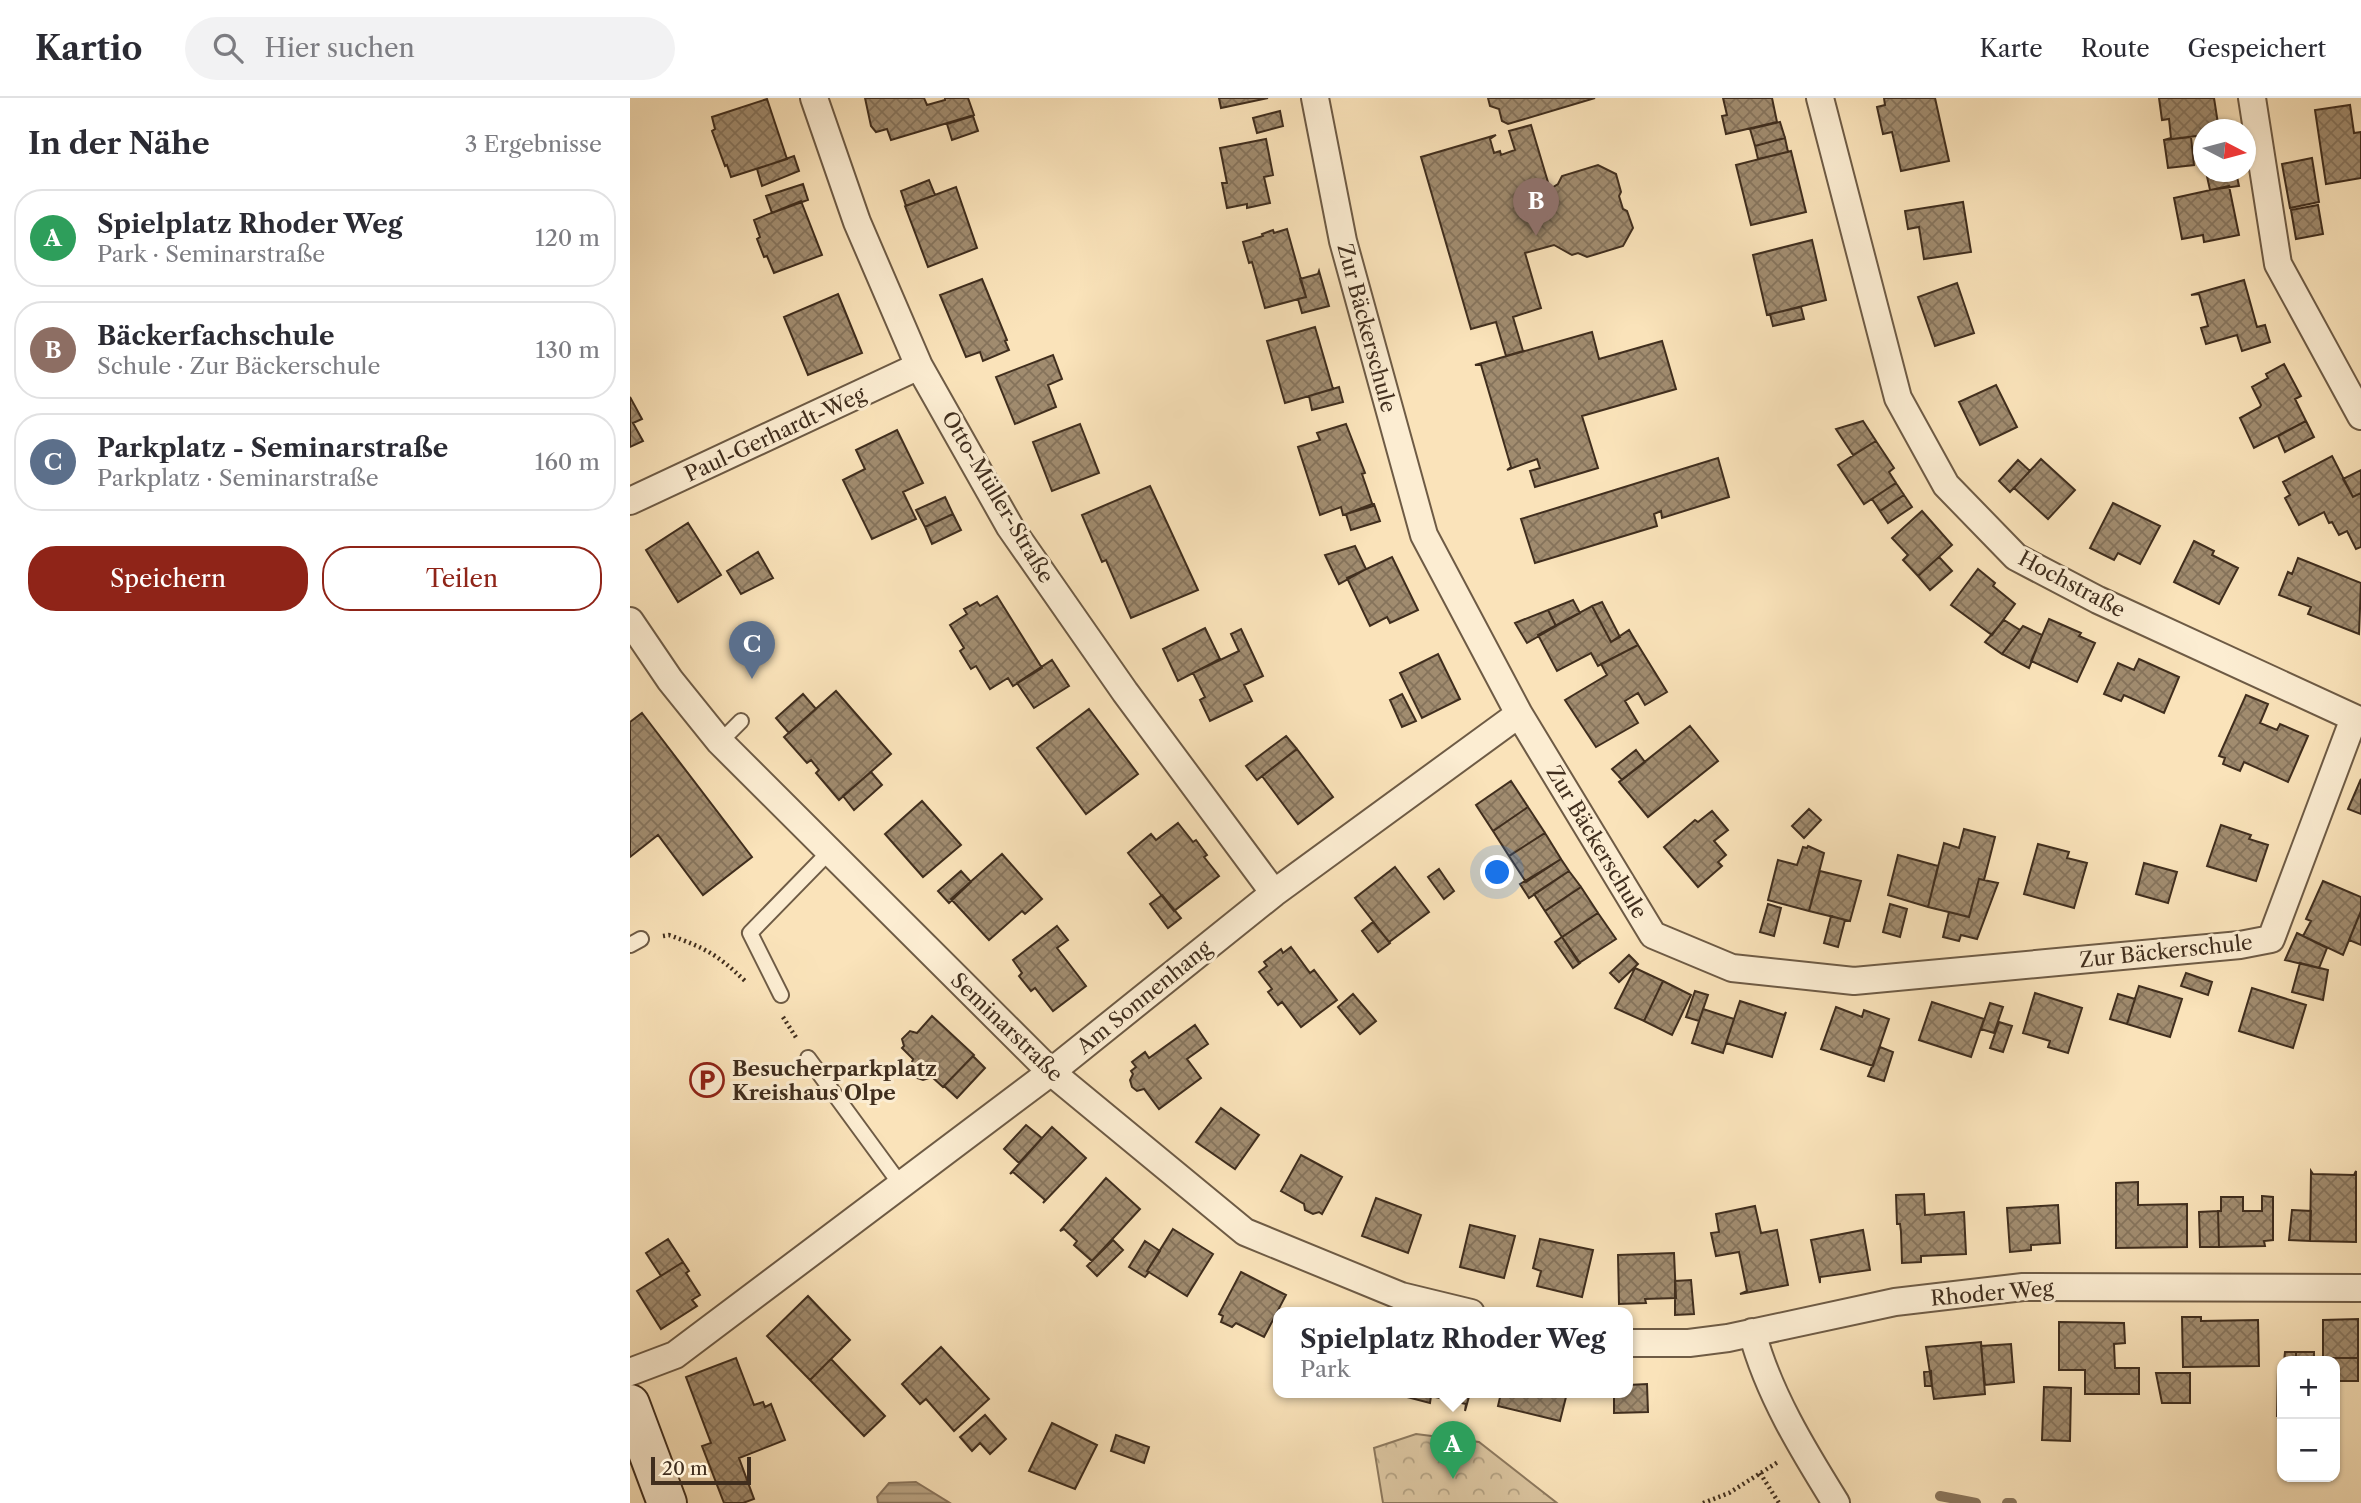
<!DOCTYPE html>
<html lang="de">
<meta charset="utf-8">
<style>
:root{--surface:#fff;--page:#f2f2f3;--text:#2b2b33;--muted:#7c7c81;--line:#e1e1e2;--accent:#8f2418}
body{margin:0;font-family:"Libre Caslon Text",serif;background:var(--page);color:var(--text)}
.controls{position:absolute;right:21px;bottom:21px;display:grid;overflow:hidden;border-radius:14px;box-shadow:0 2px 5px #0004}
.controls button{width:63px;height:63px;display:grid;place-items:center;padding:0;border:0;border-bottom:2px solid var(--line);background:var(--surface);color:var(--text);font:35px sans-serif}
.compass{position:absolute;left:1563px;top:21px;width:63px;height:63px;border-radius:50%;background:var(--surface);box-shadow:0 2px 5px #0004;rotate:96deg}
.scale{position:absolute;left:21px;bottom:18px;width:100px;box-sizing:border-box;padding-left:7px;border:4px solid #402e1e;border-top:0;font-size:19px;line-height:24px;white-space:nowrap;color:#402e1e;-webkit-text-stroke:5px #fcedd2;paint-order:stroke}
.you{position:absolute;left:868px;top:775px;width:24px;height:24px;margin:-18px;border:5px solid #fff;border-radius:50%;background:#1a73e8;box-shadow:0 0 0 10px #1a73e833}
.badge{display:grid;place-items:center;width:46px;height:46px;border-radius:50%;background:var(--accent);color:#fff;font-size:23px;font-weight:700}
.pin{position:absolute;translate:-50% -58px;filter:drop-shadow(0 2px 4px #0008)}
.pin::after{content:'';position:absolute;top:37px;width:24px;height:21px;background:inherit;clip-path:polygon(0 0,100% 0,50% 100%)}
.popup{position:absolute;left:643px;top:1209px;width:360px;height:91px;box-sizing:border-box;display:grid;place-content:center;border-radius:14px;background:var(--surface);filter:drop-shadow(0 2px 5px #0005);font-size:23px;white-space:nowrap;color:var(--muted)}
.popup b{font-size:26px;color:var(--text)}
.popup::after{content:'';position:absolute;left:50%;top:100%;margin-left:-14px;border:14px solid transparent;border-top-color:var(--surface)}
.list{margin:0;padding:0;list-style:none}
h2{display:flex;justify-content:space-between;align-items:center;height:91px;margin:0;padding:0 28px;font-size:30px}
h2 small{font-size:23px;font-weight:400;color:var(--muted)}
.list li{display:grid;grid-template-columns:46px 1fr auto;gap:21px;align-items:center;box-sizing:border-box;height:98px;margin:0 14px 14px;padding:0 14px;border:2px solid var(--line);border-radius:28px}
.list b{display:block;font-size:26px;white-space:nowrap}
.list p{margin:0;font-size:23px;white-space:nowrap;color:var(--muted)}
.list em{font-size:23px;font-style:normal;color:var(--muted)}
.actions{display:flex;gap:14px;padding:21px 28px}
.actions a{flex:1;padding:16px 0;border:2px solid var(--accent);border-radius:28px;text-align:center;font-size:24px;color:var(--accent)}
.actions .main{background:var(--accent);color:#fff}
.icon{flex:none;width:38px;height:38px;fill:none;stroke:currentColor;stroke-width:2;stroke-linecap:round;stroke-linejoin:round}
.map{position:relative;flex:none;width:1731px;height:1405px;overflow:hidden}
header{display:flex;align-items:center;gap:42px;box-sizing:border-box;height:98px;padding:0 35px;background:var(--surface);border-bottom:2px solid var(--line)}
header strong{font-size:33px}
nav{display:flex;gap:38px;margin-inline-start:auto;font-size:24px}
.search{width:490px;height:63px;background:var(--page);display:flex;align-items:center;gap:18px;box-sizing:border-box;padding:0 24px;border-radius:38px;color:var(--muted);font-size:26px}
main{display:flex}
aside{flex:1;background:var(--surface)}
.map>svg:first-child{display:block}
.park{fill:url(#park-crowns);stroke:#8d795e;stroke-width:2}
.water{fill:url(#water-rules);stroke:#8a755c;stroke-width:2}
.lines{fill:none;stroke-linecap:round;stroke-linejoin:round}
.stream{stroke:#8a755c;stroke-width:10}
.building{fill:url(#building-cross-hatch);stroke:#402e1e;stroke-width:2}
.lane-casing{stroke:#6e5b45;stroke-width:18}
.street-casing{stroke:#6e5b45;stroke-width:30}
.secondary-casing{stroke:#402e1e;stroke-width:42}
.path{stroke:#402e1e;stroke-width:4.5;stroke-dasharray:2 3.5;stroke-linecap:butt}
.lane{stroke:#fcedd2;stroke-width:14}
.street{stroke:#fcedd2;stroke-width:26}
.secondary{stroke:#fcedd2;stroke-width:38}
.labels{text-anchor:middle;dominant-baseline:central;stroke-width:6;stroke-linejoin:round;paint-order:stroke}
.street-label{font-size:21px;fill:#402e1e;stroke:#fcedd2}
.poi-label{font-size:21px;font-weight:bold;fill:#402e1e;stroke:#fcedd2;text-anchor:start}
</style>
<header>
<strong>Kartio</strong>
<div class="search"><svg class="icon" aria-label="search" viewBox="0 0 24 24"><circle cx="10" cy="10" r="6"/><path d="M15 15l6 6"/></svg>Hier suchen</div>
<nav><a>Karte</a><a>Route</a><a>Gespeichert</a></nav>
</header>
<main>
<aside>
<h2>In der Nähe<small>3 Ergebnisse</small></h2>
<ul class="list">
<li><span class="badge" style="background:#2e9e5b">A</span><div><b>Spielplatz Rhoder Weg</b><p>Park · Seminarstraße</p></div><em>120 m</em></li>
<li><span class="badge" style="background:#8d6e63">B</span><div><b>Bäckerfachschule</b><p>Schule · Zur Bäckerschule</p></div><em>130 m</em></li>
<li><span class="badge" style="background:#5c6f8a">C</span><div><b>Parkplatz - Seminarstraße</b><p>Parkplatz · Seminarstraße</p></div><em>160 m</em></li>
</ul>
<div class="actions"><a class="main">Speichern</a><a>Teilen</a></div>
</aside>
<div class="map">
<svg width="1731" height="1405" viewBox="0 0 1731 1405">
<defs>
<pattern id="park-crowns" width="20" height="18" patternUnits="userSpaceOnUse" patternTransform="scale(1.75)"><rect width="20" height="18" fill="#dac49f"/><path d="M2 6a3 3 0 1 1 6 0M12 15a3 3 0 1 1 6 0" fill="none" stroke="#b2a081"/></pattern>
<pattern id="water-rules" width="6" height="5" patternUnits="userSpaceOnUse" patternTransform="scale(1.75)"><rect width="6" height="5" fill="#bba585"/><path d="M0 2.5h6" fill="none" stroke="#99876c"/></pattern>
<pattern id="building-cross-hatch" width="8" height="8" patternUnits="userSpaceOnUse" patternTransform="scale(1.75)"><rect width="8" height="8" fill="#a18c6f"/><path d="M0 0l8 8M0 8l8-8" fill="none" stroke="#85735b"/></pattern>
</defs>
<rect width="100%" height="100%" fill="#fae3ba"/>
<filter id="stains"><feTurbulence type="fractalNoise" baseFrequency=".00286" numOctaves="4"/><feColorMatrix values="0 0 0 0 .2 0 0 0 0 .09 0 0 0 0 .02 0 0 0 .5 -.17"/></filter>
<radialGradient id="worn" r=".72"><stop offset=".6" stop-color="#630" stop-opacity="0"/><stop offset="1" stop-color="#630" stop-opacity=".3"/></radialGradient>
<path class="park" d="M786,1336L849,1344L927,1405H753L744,1350Z"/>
<path class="water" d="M286,1384L320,1405H248L247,1399L259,1385Z"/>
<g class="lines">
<path class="stream" d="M1310,1398L1346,1405
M1377,1405H1382"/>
</g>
<path class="building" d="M235,0H294L297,7L315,2V0H338L344,17L261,42L257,31L246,34L241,28Z
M589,0H638L591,10Z
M858,0H965L878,26L872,23L869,11L860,8Z
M1093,0H1142L1147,24L1096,36L1092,18L1097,17Z
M1254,0H1305L1319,63L1271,73L1262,34L1253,36L1247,9L1255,7Z
M1529,0H1584L1589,32H1574V37L1534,42L1541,40L1539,21L1532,22Z
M137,1L157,61L101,79L97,67L95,68L82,33L85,31L82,19Z
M1720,7L1724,35L1731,34V80L1696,86L1685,12Z
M650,13L653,28L627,35L623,20Z
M343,18L348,33L322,42L317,26Z
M1150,24L1155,40L1125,48L1120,31Z
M901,27L920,91L928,86L932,78L968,67L986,76L991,94L989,98L993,111L997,113L1003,130L993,148L957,159L948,155L942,157L924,147L895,155L911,210L883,219L893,253L876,258L866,224L841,231L791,59L866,37L860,41L864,55L870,53L871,57L885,52L879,33Z
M1561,39L1564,67L1538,70L1534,42Z
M1155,40L1158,54L1128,61L1125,48Z
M636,41L643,77L634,79L640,105L617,110V106L597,110L592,85H597L590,50Z
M1161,53L1176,114L1121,127L1106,67Z
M164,58L169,73L132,88L127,71Z
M1682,60L1689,104L1660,110L1652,66Z
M1576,74H1606L1609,88L1580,92Z
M299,82L305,97L276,108L271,93Z
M173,86L178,102L142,115L136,98Z
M1599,88L1609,137L1574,144L1573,137L1552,141L1544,100Z
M326,89L347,150L298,169L275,108Z
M171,103L192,157L144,175L137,158L134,159L127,141L130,139L124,122Z
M1333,104L1341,154L1294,161L1289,129L1278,131L1275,113Z
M1688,107L1693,136L1666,141L1661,112Z
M657,131L676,199L635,210L622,164L619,165L613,144L633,138L632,136L643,132L644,135Z
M1182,142L1196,202L1137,217L1123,157Z
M689,173L699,208L672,215L668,201L676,199L670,181L688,176Z
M352,181L377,242L375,243L379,252L353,263L350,254L336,259L310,197Z
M1614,182L1627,229L1635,227L1640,244L1612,253L1607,237L1576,246L1571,230L1578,228L1569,196L1561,197Z
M1327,185L1344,235L1305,248L1288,199Z
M208,196L232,255L178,277L154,219Z
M1171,209L1174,221L1143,228L1140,216Z
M685,229L703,291L655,305L637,243Z
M962,234L969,261L1032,243L1046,291L952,318L968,370L905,389L900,373L910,370L907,361L877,372L881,369L851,267H845Z
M423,257L432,281L418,287L426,309L385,326L366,279Z
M1654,266L1671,298L1665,301L1676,323L1624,350L1610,320L1630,309L1631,307L1622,289L1638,280L1636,276Z
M1366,287L1387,329L1350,347L1329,304Z
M709,289L713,304L682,312L679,298Z
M0,299L12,321L3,325L13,343L0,349Z
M1233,323L1246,343L1223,357L1206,331Z
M1676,323L1684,339L1655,354L1648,338Z
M450,326L469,375L422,393L403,344Z
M716,326L735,375L732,376L743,408L713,417L711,409L690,417L668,349L690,342L687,335Z
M267,332L293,385L273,394L286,421L242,441L213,382L235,371L226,352Z
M1246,343L1264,370L1259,374L1266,385L1234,406L1208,367Z
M1702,358L1723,399L1731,395V449L1726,451L1717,433L1709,437L1702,424L1699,425L1694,414L1669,427L1655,400L1660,397L1653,384Z
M1088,360L1099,399L1032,420L1031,413L1024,416L1027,428L905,465L891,421Z
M1411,361L1445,392L1418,421L1384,390Z
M1388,362L1400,373L1380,394L1369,383Z
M1731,372V395L1723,399L1713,381Z
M1266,385L1274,397L1250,413L1242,401Z
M520,388L568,492L501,520L476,462L472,464L452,417Z
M1274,397L1282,409L1258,425L1250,413Z
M315,399L323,416L295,429L286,412Z
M1483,405L1530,428L1510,466L1488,455L1484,462L1460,450Z
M742,406H744L750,423L721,432L716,416Z
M1292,413L1322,447L1288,478L1273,462L1278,457L1262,440Z
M323,416L331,432L302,446L295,429Z
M58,425L91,477L48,504L16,452Z
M1564,443L1584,453L1582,457L1608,470L1589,506L1544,484Z
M725,448L736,471L709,486L695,457Z
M128,454L143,480L111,496L97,473Z
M762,459L788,512L760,525L757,519L740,528L717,480Z
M1309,459L1322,473L1300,492L1288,478Z
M1668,460L1731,485L1729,536L1678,516L1681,509L1649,497L1658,474L1662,476Z
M1348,471L1365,485L1363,488L1385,506L1362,537L1321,507Z
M367,498L412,570L383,588L378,580L360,591L346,568L341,571L330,553L334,550L320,527L337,516L334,511L347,504L350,508Z
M943,502L950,515L926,528L918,512Z
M972,504L990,539L981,544L962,508Z
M962,508L981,544L999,532L1008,547L968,568L961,555L927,573L908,537Z
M918,512L926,528L897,545L885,525Z
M1419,521L1451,535L1449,538L1465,545L1447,584L1401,563Z
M1374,522L1390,532L1372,556L1355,544Z
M1393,528L1412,537L1399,570L1372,556Z
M575,530L590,561L548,583L533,551Z
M611,531L633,578L614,587L622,603L580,623L570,602L575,599L563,575L609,553L601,536Z
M1008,547L1037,594L1015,607L1008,595L995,603L1008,625L966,649L935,602L977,577L971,566Z
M808,556L830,601L792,620L770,575Z
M1509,561L1549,579L1534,615L1494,597L1491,603L1474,596L1488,565L1504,572Z
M422,562L439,588L404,610L387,585Z
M206,593L261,656L209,702L186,675L189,672L181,662L177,665L154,639Z
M173,596L186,611L159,635L146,620Z
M772,596L786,623L772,629L760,602Z
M1616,597L1638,606L1630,625L1647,632L1650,626L1678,638L1658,684L1614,664L1610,673L1593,666L1595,660L1589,658Z
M459,611L508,676L456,716L407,650Z
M12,615L122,759L73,797L28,737L0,759V624Z
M1060,628L1088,663L1018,719L989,684Z
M656,638L667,651L627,682L616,668Z
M667,651L703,699L668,726L632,678Z
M1006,652L1015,664L992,682L982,671Z
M241,674L252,687L224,712L213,698Z
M1731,681V716L1718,711Z
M881,683L898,709L863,733L846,707Z
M292,703L331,747L293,779L255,736Z
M898,709L915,735L879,758L863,733Z
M1179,711L1191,722L1174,740L1162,728Z
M1082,713L1098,732L1084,743L1096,757L1088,764L1092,768L1068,789L1034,749L1065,722L1068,724Z
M548,725L563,744L566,742L577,757L574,759L589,778L544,813L498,755L521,736L526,742Z
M1591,727L1621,737L1619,741L1638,747L1626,783L1577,768Z
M1334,731L1365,739L1354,782L1349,781L1339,819L1298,809L1314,745L1329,750Z
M915,735L931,761L896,784L879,758Z
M1408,746L1439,754L1437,760L1457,765L1444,810L1394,796Z
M1178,748L1194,755L1179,813L1138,802L1148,762L1167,767L1173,749L1177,750Z
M372,756L412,801L395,816L392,813L359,842L321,801Z
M1268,757L1308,768L1298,809L1258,797Z
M931,761L939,773L899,800L890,786Z
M1514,765L1547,774L1538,805L1506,796Z
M765,769L799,814L759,844L725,800Z
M809,771L824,793L814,801L798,779Z
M331,773L341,784L319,805L308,793Z
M939,773L951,789L915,813L904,796Z
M1190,773L1231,783L1220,823L1179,813Z
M1349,781L1368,785L1347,841L1331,837L1329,843L1313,839L1319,814L1339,819Z
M1693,783L1731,799V813L1713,857L1673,838L1681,823L1676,821Z
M951,789L968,815L932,839L915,813Z
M532,797L551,820L538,830L520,806Z
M1138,806L1151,810L1144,838L1130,834Z
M1260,806L1277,811L1270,839L1253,834Z
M1731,813V847L1719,842Z
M968,815L986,841L949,865L932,839Z
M1201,818L1215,822L1208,849L1194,845Z
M743,824L760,845L748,854L732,833Z
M427,828L438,842L427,850L456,888L423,913L405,890L401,893L389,878L392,875L383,862Z
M1667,835L1697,850L1689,870L1655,862Z
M932,839L950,865L943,870L925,844Z
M661,849L680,875L684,872L707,902L671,929L652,904L648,907L638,894L642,891L629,874L637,868L634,864L651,851L653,855Z
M999,857L1008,866L989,884L980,875Z
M1670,865L1698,872L1693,902L1662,894Z
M1005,870L1033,883L1014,923L985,910Z
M1556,875L1582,884L1578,897L1551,888Z
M1033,883L1061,897L1042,937L1014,923Z
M1509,888L1552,901L1540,939L1497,926Z
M1622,890L1676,907L1663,950L1609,933Z
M1065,893L1078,897L1069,923L1056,919Z
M1405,895L1452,910L1438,955L1418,949L1420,943L1393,935Z
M723,896L746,923L730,936L708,909Z
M1488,896L1505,901L1497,926L1480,921Z
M1110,903L1154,917L1156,914L1142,959L1096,945Z
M1302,904L1354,921L1341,959L1289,942Z
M1360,905L1373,909L1364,935L1351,931Z
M1206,909L1232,919L1234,912L1259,921L1243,968L1191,951Z
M1073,911L1104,921L1093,955L1062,945Z
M302,918L344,957L313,989L302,979L293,982L284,979L280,970L283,961L272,950L274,948L272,941L280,933L287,935Z
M1369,924L1382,928L1373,954L1360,950Z
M565,927L578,946L557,961L571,980L529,1011L514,991L507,993L502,989L500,982L503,976L501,973L506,969L502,964L515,954L519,960Z
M1250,949L1263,954L1254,983L1238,978Z
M343,958L355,970L327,1000L314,988Z
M591,1010L629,1037L605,1071L566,1044Z
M396,1027L412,1040L389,1065L374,1051Z
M422,1029L456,1060L413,1105L415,1102L383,1074L380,1076Z
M671,1057L712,1079L692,1116L689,1114L683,1116L675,1112L674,1106L651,1093Z
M1681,1073L1683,1076L1724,1077L1726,1073V1144L1680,1143Z
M476,1080L510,1111L462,1163L444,1147L447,1143L434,1131L430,1133Z
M1508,1084V1107L1557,1106V1149L1486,1150V1085Z
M1294,1096L1295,1117L1334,1114L1336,1156L1291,1158V1164L1272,1165L1271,1134L1270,1126H1267L1266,1097Z
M1632,1098L1643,1099V1142L1634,1143L1635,1148L1589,1149L1588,1113H1591V1099H1613V1113H1632Z
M746,1100L791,1117L778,1155L732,1138Z
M1428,1107L1430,1145L1401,1147V1152L1380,1154L1377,1110Z
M1125,1108L1131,1135L1147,1132L1158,1187L1110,1196L1117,1193L1109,1154L1086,1158L1081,1135L1089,1134L1086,1116Z
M1662,1112L1681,1113L1680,1143L1659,1142Z
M1588,1113L1589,1149H1570L1569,1114Z
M840,1127L885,1138L874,1180L830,1169Z
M543,1131L583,1156L557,1198L517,1173Z
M1233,1132L1240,1172L1190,1179V1185L1181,1142Z
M38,1141L53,1164L31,1178L16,1155Z
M910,1141L963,1152L952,1199L907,1188L911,1173L903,1170Z
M483,1142L493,1152L467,1178L457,1168Z
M515,1143L530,1153L517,1173L519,1174L515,1179L499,1169Z
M1044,1155L1046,1200L1015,1201L1016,1205L989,1206L988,1157Z
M53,1164L59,1173L56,1175L70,1197L62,1202L67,1208L31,1231L7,1193Z
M611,1174L656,1197L634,1239L606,1225L602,1229L591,1224L593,1218L589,1216Z
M1061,1182L1064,1216L1045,1217V1183Z
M178,1198L220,1242L180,1282L137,1238Z
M1552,1219H1571V1223L1628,1222L1629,1268L1553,1269Z
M1728,1221V1260H1693V1222Z
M1429,1224L1494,1225L1495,1245L1484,1246L1485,1270H1509V1296H1455V1272H1429Z
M1351,1244L1355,1296L1304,1301L1296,1249Z
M1381,1246L1384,1284L1355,1287L1351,1248Z
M311,1249L359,1301L324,1333L296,1301L290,1306L272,1286Z
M1655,1254H1666V1263H1654Z
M1666,1254H1684V1260H1680V1263H1666Z
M106,1260L124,1307L133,1304L135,1309L141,1306L155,1342L109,1360L124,1401L113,1405H94L72,1348L81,1345L56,1279Z
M1680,1260H1728V1283H1705V1263H1680Z
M201,1261L255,1318L234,1338L180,1282Z
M1301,1273L1302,1288H1295L1294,1274Z
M1648,1273H1652V1318H1647Z
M1526,1275H1560V1305H1532Z
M1017,1286L1018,1314L984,1315V1295H998V1287Z
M1414,1289L1441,1290L1440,1343L1412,1342Z
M773,1295H840L835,1313L836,1306L801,1298L800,1305L773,1298Z
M871,1295H937L930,1323L868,1308Z
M355,1317L376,1341L360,1356L350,1345L342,1353L330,1339Z
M422,1325L467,1347L445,1391L399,1373Z
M486,1337L519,1349L514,1365L481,1353Z"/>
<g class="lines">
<g class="lane-casing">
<path id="lane" d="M90,644L111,623
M0,847L11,841
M151,897L120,835L199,754
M178,960L271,1087"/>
</g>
<g class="street-casing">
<path id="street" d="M184,0L227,124L289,268L380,429L495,594L644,795
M685,0L713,143L794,437L889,616L1023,837L1102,870L1224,883L1610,847L1641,841L1724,620
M1190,0L1268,300L1316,387L1386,459L1468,502L1731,623
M1622,0L1648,166L1731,318
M0,403L289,268
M0,523L40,582L90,644L421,974L615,1134L771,1198L841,1215
M1122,1234C1138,1295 1173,1352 1206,1405
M998,1245H1059L1098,1240L1265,1204L1393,1189L1731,1190
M0,1274L45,1257L421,974L644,795L889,616"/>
</g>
<g class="secondary-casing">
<path id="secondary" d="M0,1306L37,1405"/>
</g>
<path class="path" d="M33,838L39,837C75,850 87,856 115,883
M153,919L167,941
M1130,1375L1149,1405
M1073,1405L1099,1395L1148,1364"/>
<use href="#lane" class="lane"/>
<use href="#street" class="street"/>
<use href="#secondary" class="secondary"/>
</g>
<defs>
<g id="parking-ring" transform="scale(1.75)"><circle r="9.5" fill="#fcedd2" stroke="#8f2418" stroke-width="1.5"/><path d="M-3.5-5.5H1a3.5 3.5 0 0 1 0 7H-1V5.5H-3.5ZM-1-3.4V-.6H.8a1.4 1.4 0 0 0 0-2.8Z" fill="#8f2418"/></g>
</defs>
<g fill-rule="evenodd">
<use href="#parking-ring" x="77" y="982"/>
</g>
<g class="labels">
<g class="street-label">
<text transform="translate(737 230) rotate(75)">Zur Bäckerschule</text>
<text transform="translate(145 336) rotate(-25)">Paul-Gerhardt-Weg</text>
<text transform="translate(368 399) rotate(59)">Otto-Müller-Straße</text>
<text transform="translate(1442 486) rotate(28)">Hochstraße</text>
<text transform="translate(967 744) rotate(59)">Zur Bäckerschule</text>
<text transform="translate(1536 853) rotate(-6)">Zur Bäckerschule</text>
<text transform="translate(514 899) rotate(-39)">Am Sonnenhang</text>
<text transform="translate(377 929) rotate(44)">Seminarstraße</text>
<text transform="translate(1362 1195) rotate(-5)">Rhoder Weg</text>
</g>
<g class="poi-label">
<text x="102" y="970">Besucherparkplatz<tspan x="102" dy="24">Kreishaus Olpe</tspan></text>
</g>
</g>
<rect width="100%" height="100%" filter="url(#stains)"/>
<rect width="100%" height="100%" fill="url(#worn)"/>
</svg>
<div class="controls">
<button>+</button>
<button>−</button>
</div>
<svg class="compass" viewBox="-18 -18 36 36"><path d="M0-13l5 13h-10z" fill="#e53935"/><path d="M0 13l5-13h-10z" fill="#7c7c81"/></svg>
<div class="scale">20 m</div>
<div class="you"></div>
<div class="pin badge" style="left:823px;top:1381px;background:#2e9e5b">A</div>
<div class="popup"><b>Spielplatz Rhoder Weg</b>Park</div>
<div class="pin badge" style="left:906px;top:138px;background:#8d6e63">B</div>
<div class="pin badge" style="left:122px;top:581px;background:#5c6f8a">C</div>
</div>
</main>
